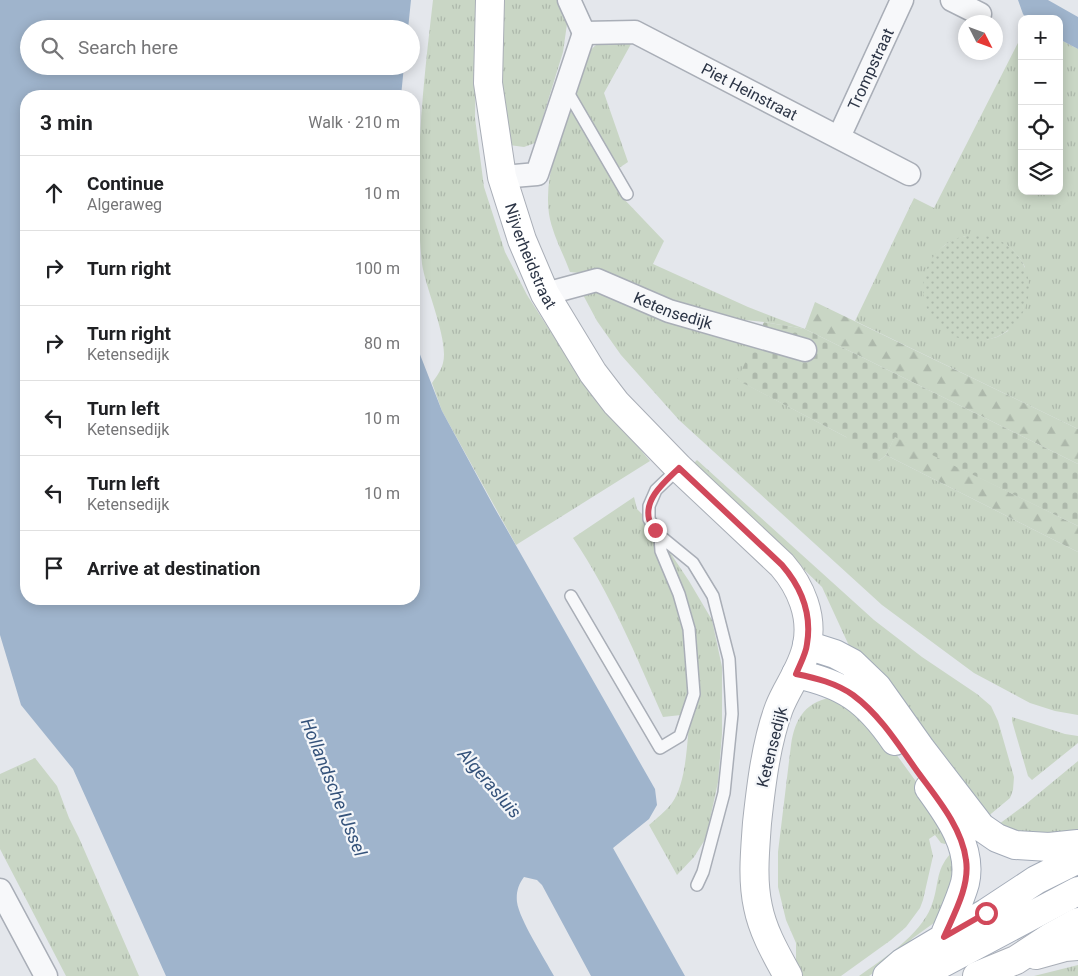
<!DOCTYPE html>
<meta charset="utf-8">
<style>
:root{--surface:#fff;--page:#f6f6f6;--text:#202124;--muted:#757577;--line:#e0e0e0}
body{margin:0;font-family:Roboto,sans-serif;background:var(--page);color:var(--text)}
.controls{position:absolute;right:15px;top:15px;display:grid;overflow:hidden;border-radius:10px;box-shadow:0 2px 12px #0003}
.controls button{width:45px;height:45px;display:grid;place-items:center;padding:0;border:0;border-bottom:1px solid var(--line);background:var(--surface);color:var(--text);font:25px sans-serif}
.compass{position:absolute;left:958px;top:15px;width:45px;height:45px;border-radius:50%;background:var(--surface);box-shadow:0 2px 12px #0003;rotate:132deg}
.stop{position:absolute;width:15px;height:15px;margin:-11px;border:4px solid #d1495b;border-radius:50%;background:#fff}
.stop.end{background:#d1495b;border-color:#fff;box-shadow:0 1px 5px #0008}
.list{margin:0;padding:0;list-style:none}
h2{display:flex;justify-content:space-between;align-items:center;height:65px;margin:0;padding:0 20px;font-size:21px}
h2 small{font-size:16px;font-weight:400;color:var(--muted)}
.list li{display:grid;grid-template-columns:32px 1fr auto;gap:15px;align-items:center;box-sizing:border-box;height:75px;padding:0 20px;border-top:1px solid var(--line)}
.list b{display:block;font-size:19px;white-space:nowrap}
.list p{margin:0;font-size:16px;white-space:nowrap;color:var(--muted)}
.list em{font-size:16px;font-style:normal;color:var(--muted)}
.icon{flex:none;width:28px;height:28px;fill:none;stroke:currentColor;stroke-width:2;stroke-linecap:round;stroke-linejoin:round}
.map{position:relative;flex:none;width:1078px;height:976px;overflow:hidden}
.search{position:absolute;background:var(--surface);box-shadow:0 2px 12px #0003;left:20px;top:20px;width:400px;height:55px;display:flex;align-items:center;gap:12px;box-sizing:border-box;padding:0 18px;border-radius:28px;color:var(--muted);font-size:19px}
.panel{position:absolute;background:var(--surface);box-shadow:0 2px 12px #0003;left:20px;top:90px;width:400px;height:515px;border-radius:20px}
.map>svg:first-child{display:block}
.grass{fill:url(#grass-tufts);fill-rule:evenodd}
.forest{fill:url(#forest-firs)}
.cemetery{fill:url(#cemetery-stones)}
.park{fill:url(#park-dots)}
.water{fill:#9fb4cc}
.lines{fill:none;stroke-linecap:round;stroke-linejoin:round}
.lane-casing{stroke:#a9aeb7;stroke-width:14}
.street-casing{stroke:#a9aeb7;stroke-width:25}
.secondary-casing{stroke:#a9aeb7;stroke-width:30}
.primary-casing{stroke:#a3abb8;stroke-width:30}
.lane{stroke:#f7f8fa;stroke-width:11}
.street{stroke:#f7f8fa;stroke-width:22}
.secondary{stroke:#fff;stroke-width:28}
.primary{stroke:#fff;stroke-width:28}
.route{stroke:#d1495b;stroke-width:6}
.labels{text-anchor:middle;dominant-baseline:central;stroke-width:4.5;stroke-linejoin:round;paint-order:stroke}
.street-label{font-size:16px;fill:#2b3445;stroke:#f4f6f9}
.water-label{font-size:18px;font-style:italic;fill:#34527a;stroke:#f4f6f9}
</style>
<div class="map">
<svg width="1078" height="976" viewBox="0 0 1078 976">
<defs>
<pattern id="grass-tufts" width="24" height="20" patternUnits="userSpaceOnUse" patternTransform="scale(1.25)"><rect width="24" height="20" fill="#c9d6c5"/><path d="M3 7l-1-3M5 7V3M7 7l1-3M15 17l-1-3M17 17v-4M19 17l1-3" fill="none" stroke="#adb8ab"/></pattern>
<pattern id="forest-firs" width="22" height="20" patternUnits="userSpaceOnUse" patternTransform="scale(1.25)"><rect width="22" height="20" fill="#c9d6c5"/><path d="M5 1l3.5 6h-7zM16 11l3.5 6h-7z" fill="#adb8ab"/></pattern>
<pattern id="cemetery-stones" width="16" height="16" patternUnits="userSpaceOnUse" patternTransform="scale(1.25)"><rect width="16" height="16" fill="#c9d6c5"/><path d="M2 7V4a2 2 0 0 1 4 0v3zM10 15v-3a2 2 0 0 1 4 0v3z" fill="#adb8ab"/></pattern>
<pattern id="park-dots" width="8" height="8" patternUnits="userSpaceOnUse" patternTransform="scale(1.25)"><rect width="8" height="8" fill="#c9d6c5"/><path d="M2 2h.1M6 6h.1" fill="none" stroke="#adb8ab" stroke-width="1.8" stroke-linecap="round"/></pattern>
</defs>
<rect width="100%" height="100%" fill="#e4e7ec"/>
<path class="grass" d="M433,0H479L476,53L475,118L484,187L505,252L527,295L581,379L650,461L516,545L442,411L432,383C436,377 441,371 443,363C449,340 426,290 422,264C420,245 419,226 419,207C417,138 425,69 433,0Z
M499,0H559L567,24L563,52L535,143L524,147L509,145L497,89Z
M1022,35V191H1059V39L1078,49V429L855,321L914,198L934,208ZM966,236C996,240 1009,238 1025,267L1008,331L997,337L986,340L928,310C926,303 923,294 924,287C925,275 935,252 945,245C951,241 959,238 966,236Z
M623,42L631,44L604,93L628,162L619,168L576,96V78L585,55L596,45Z
M570,110L582,127L623,198L664,241L653,264L748,307L805,329L764,322L707,316L597,275L570,272C563,253 552,233 549,214C544,178 558,143 570,110Z
M593,286L755,343L738,380L846,437L879,461L886,455L1078,552V715L1055,711L1030,703L974,673L882,605L679,420L621,355L597,321L581,291Z
M697,460L874,620L922,657L977,694L991,706L998,721L1014,777L1013,790L1010,798L986,818L851,650L822,587L694,463Z
M634,497L637,509L649,521L689,581L712,620L722,667V734L718,782L706,838L694,857L677,875L649,825C657,818 665,812 672,803C687,782 687,740 690,714L663,717C636,656 611,594 573,538Z
M836,697L864,710L944,820L954,838L945,844L941,843L935,835L929,839L933,856L923,900L920,908L906,927L891,940L841,976H801L796,968V943L786,920L778,887V852L791,745C795,718 806,700 836,697Z
M1012,717L1065,734L1078,736V743L1032,780L1028,776L1012,721Z
M35,758L57,786L69,818L79,838L139,976H66L0,849V774Z
M1078,761V830L1066,834L1032,838L995,827L1026,804Z
M951,853L960,859L938,920L913,938L886,964L869,976H859C883,959 920,935 931,907C940,885 934,872 951,853Z
M1078,965V976H1034Z"/>
<path class="forest" d="M815,302L1078,429V464L805,329Z
M895,436L1078,526V552L886,455Z"/>
<path class="cemetery" d="M764,322L805,329L1078,464V526L895,437L886,455L879,461L853,450L846,437L737,380Z"/>
<path class="park" d="M923 288a53 53 0 1 1 106 0a53 53 0 1 1-106 0Z"/>
<path class="water" d="M0,0H411L408,29H29V66H404L401,96H26V599H414V339L442,411L494,507L655,789L657,805L649,819L613,848L685,976H591L542,885L537,880L524,877C518,885 516,893 517,902C519,919 545,959 554,976H166L73,769L21,705L0,635Z
M1018,0H1048L1078,17V49L1059,39V19H1027L1023,14Z"/>
<g class="lines">
<g class="lane-casing">
<path id="lane" d="M566,89L627,194
M679,468L656,490L649,506V519L660,536L693,563L713,596L729,659L732,714L724,793L703,872L697,885
M571,596L660,748L680,736L694,694L689,629L679,594L661,551L660,536"/>
</g>
<g class="street-casing">
<g id="street">
<path d="M569,0L584,33"/>
<path d="M952,0L980,14"/>
<path id="s1" d="M584,33L635,32L909,174"/>
<path id="s2" d="M839,137L902,0"/>
<path d="M502,177L537,174L584,33"/>
<path id="s3" d="M545,294L597,280L669,311L805,350"/>
<path d="M0,890L46,976"/>
</g>
</g>
<g class="secondary-casing">
<g id="secondary">
<path id="s4" d="M490,0L488,83L502,177L522,240L545,294L593,373L616,403L679,468L782,565C801,587 813,616 807,645C803,668 787,687 779,708C766,743 761,786 757,823C755,851 752,880 758,907C763,932 776,954 788,976"/>
<path d="M1036,955L1065,947L1078,946"/>
<path d="M977,976L1016,960L1051,937L1078,922"/>
</g>
</g>
<g class="primary-casing">
<path id="primary" d="M807,645L835,654L852,663L877,687L921,749L981,827L997,838L1015,845L1049,847L1078,844
M796,674C844,684 867,700 895,741
M929,788C948,814 973,848 965,883C960,901 951,919 944,937
M887,976L902,963L986,913L1036,880L1078,859
M918,976L1078,891"/>
</g>
<use href="#lane" class="lane"/>
<use href="#street" class="street"/>
<use href="#secondary" class="secondary"/>
<use href="#primary" class="primary"/>
</g>
<g class="lines">
<path class="route" d="M655,530C653,527 650,523 649,519C644,498 666,481 679,468L782,565C801,587 812,614 807,644C806,654 800,664 796,674C816,678 836,683 853,695C880,715 898,744 917,771C936,797 962,827 966,860C970,886 954,914 944,937L986,913"/>
</g>
<g class="labels">
<g class="street-label">
<text stroke="none"><textPath href="#s2" startOffset="75">Trompstraat</textPath></text>
<text stroke="none"><textPath href="#s1" startOffset="180">Piet Heinstraat</textPath></text>
<text stroke="none"><textPath href="#s4" startOffset="262">Nijverheidstraat</textPath></text>
<text stroke="none"><textPath href="#s3" startOffset="136">Ketensedijk</textPath></text>
<text transform="translate(772 747) rotate(-76)">Ketensedijk</text>
</g>
<g class="water-label">
<text transform="translate(490 783) rotate(49)">Algerasluis</text>
<text transform="translate(334 787) rotate(68)">Hollandsche IJssel</text>
</g>
</g>
</svg>
<div class="controls">
<button>+</button>
<button>−</button>
<button><svg class="icon" aria-label="locate" viewBox="0 0 24 24"><circle cx="12" cy="12" r="6"/><path d="M12 2v4M12 18v4M2 12h4M18 12h4"/></svg></button>
<button><svg class="icon" aria-label="layers" viewBox="0 0 24 24"><path d="M12 4l9 5-9 5-9-5zM3 14l9 5 9-5"/></svg></button>
</div>
<svg class="compass" viewBox="-18 -18 36 36"><path d="M0-13l5 13h-10z" fill="#e53935"/><path d="M0 13l5-13h-10z" fill="#757577"/></svg>
<div class="stop" style="left:986px;top:913px"></div>
<div class="stop end" style="left:655px;top:530px"></div>
<div class="search"><svg class="icon" aria-label="search" viewBox="0 0 24 24"><circle cx="10" cy="10" r="6"/><path d="M15 15l6 6"/></svg>Search here</div>
<section class="panel">
<h2>3 min<small>Walk · 210 m</small></h2>
<ul class="list">
<li><svg class="icon" aria-label="ahead" viewBox="0 0 24 24"><path d="M12 20V5M6 11l6-6 6 6"/></svg><div><b>Continue</b><p>Algeraweg</p></div><em>10 m</em></li>
<li><svg class="icon" aria-label="right" viewBox="0 0 24 24"><path d="M7 20v-9h11M14 6l5 5-5 5"/></svg><div><b>Turn right</b></div><em>100 m</em></li>
<li><svg class="icon" aria-label="right" viewBox="0 0 24 24"><path d="M7 20v-9h11M14 6l5 5-5 5"/></svg><div><b>Turn right</b><p>Ketensedijk</p></div><em>80 m</em></li>
<li><svg class="icon" aria-label="left" viewBox="0 0 24 24"><path d="M17 20v-9H6M10 6l-5 5 5 5"/></svg><div><b>Turn left</b><p>Ketensedijk</p></div><em>10 m</em></li>
<li><svg class="icon" aria-label="left" viewBox="0 0 24 24"><path d="M17 20v-9H6M10 6l-5 5 5 5"/></svg><div><b>Turn left</b><p>Ketensedijk</p></div><em>10 m</em></li>
<li><svg class="icon" aria-label="arrive" viewBox="0 0 24 24"><path d="M6 21V4h12l-3 4 3 4H6"/></svg><div><b>Arrive at destination</b></div></li>
</ul>
</section>
</div>
